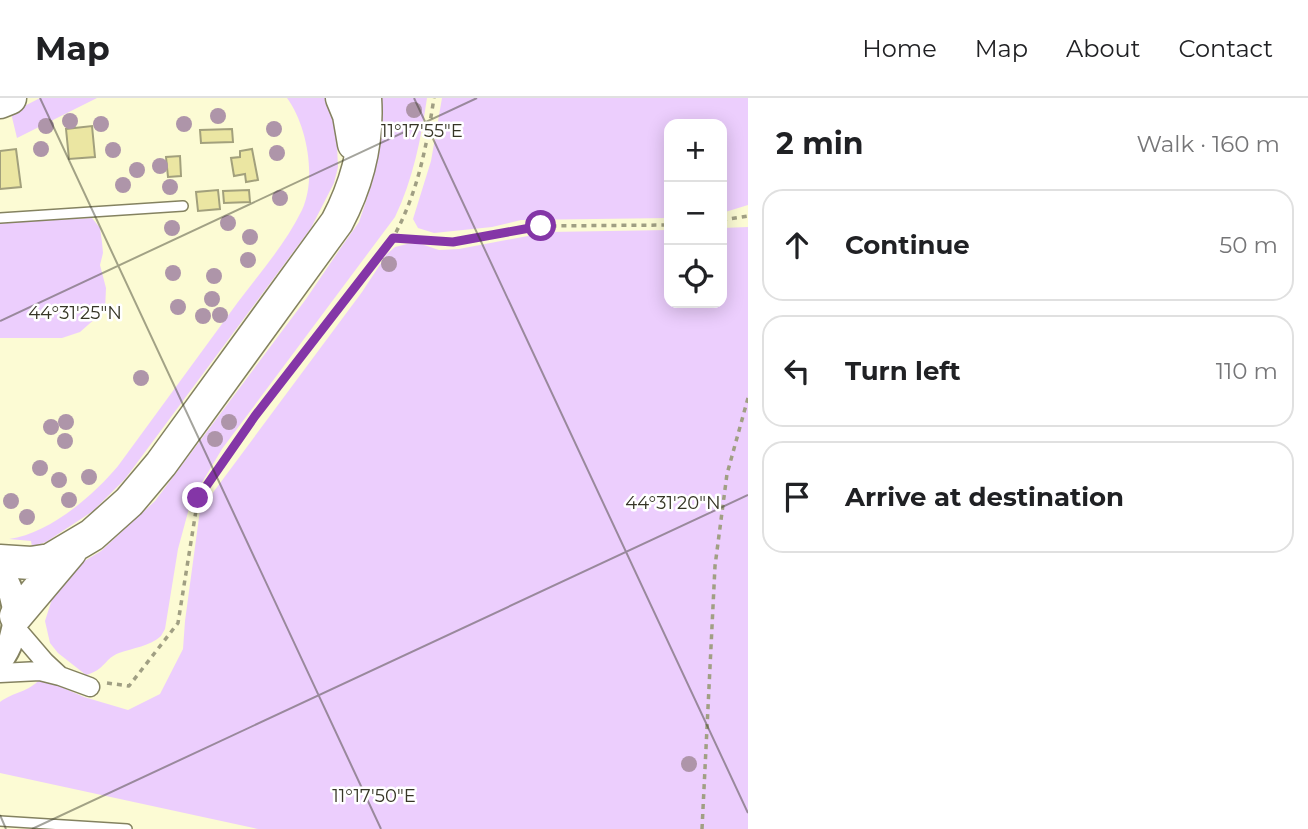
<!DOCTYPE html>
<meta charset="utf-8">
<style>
:root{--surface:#fff;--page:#f6f6f6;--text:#202124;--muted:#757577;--line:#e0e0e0}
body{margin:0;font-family:Montserrat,sans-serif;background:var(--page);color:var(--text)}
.controls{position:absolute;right:21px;top:21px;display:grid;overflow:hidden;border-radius:14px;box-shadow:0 4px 18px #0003}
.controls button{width:63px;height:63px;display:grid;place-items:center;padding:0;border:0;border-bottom:2px solid var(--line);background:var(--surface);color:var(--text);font:35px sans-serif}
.stop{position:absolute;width:21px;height:21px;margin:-16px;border:5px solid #8436a7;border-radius:50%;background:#fff}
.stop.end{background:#8436a7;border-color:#fff;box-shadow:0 2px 7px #0008}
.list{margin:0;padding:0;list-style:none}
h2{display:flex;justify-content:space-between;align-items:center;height:91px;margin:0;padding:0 28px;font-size:30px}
h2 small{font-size:23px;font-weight:400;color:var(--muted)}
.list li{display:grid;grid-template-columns:46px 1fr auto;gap:21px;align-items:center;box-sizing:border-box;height:112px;margin:0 14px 14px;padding:0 14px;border:2px solid var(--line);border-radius:21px}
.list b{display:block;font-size:26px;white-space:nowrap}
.list em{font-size:23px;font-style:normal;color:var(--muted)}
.icon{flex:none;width:38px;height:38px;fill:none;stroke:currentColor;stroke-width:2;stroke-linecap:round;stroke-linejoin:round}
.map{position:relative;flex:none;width:748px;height:731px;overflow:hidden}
header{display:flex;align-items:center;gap:42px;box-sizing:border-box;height:98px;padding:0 35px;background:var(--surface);border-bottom:2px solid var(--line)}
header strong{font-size:33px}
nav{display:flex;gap:38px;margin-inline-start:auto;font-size:24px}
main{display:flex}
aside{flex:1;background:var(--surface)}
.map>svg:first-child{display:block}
.green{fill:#eccefd}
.building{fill:#ebe6a2;stroke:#a2a07c;stroke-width:2}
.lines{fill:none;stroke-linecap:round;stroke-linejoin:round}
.service-casing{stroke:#848260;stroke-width:12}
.minor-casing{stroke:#848260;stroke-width:21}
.secondary-casing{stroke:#848260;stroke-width:28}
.motorway-casing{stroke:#848260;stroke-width:35}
.path{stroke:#a09f83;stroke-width:3.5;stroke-dasharray:5 5;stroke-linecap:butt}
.service{stroke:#fff;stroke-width:9}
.minor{stroke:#fff;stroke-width:18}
.secondary{stroke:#fff;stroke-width:24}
.motorway{stroke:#fff;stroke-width:32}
.tree{fill:#ae95a9}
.route{stroke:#8436a7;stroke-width:9}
.ticks{fill:none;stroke:#363526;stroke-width:2;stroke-opacity:0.45}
.ticks-label{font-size:18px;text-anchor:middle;fill:#363526;stroke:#fff;stroke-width:5;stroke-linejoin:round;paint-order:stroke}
</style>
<header>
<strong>Map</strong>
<nav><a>Home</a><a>Map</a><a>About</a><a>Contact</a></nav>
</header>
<main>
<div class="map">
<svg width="748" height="731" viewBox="0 0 748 731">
<rect width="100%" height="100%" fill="#fcfbd4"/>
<path class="green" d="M40,0H97L17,40L11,15Z
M287,0H327L336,24L338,69L334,85L311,130L125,381L93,413L46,444L32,449L31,443L9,441C49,436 94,397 118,368C158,313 198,259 238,204C260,175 286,145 302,112C317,80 307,27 287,0Z
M378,0H427C421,41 413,81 395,119L222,351L191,403L178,451L165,531L161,538C150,548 133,550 119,555C105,560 105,572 86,577L58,555L50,545L45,523L52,501L71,471L101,453L155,403L306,201L342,148L359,124L372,85L379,40Z
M442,0H748V107L722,115V26H669V120L521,122L492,129L434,135L418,130L413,121L431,63Z
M92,120L100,130L102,144L103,155L100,167L106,190L105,212L80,234L62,240H0V125Z
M748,129V731H258L0,675V604C15,593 28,595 41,580L84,599L128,612L160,596L183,551L185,523L200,412L362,194L387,156L395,149L407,146H421L439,152L459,151L549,134L669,132V205H722V130Z"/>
<path class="building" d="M92,28L95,59L69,61L66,31Z
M232,31L233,44L201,45L200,32Z
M16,51L21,89L0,91V53Z
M252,51L258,82L246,84L245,76L234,78L231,60L240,59V53Z
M180,58L181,78L168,79L166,59Z
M218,92L220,111L198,113L196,94Z
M249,92L250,104L224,105L223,93Z"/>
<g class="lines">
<g class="service-casing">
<path id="service" d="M0,120L183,108
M0,723L127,731"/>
</g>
<g class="minor-casing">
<path id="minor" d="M15,529L45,564L60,578
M0,575L40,573L60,578L90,589"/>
</g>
<g class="secondary-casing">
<path id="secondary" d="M0,472C19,502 21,534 0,563"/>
</g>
<g class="motorway-casing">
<path id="motorway" d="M342,0L349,17L354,46
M0,4L10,0
M0,463L31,465L50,462L92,437L129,404L161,366L337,124C357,86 368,43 365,0
M16,518L70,454"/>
</g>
<path class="path" d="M722,122L748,118
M393,140L453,144L541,128L669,127
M107,585L129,588L178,525L198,400L255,318L393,140C418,94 426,51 434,0
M702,731L715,468L727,376L748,300"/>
<use href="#service" class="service"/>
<use href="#minor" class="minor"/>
<use href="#secondary" class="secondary"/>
<use href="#motorway" class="motorway"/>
</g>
<g class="tree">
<circle cx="414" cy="12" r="8"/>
<circle cx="218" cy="18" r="8"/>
<circle cx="70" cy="23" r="8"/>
<circle cx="101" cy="26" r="8"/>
<circle cx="184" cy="26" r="8"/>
<circle cx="46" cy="28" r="8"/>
<circle cx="274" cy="31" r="8"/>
<circle cx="41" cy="51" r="8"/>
<circle cx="113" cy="52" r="8"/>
<circle cx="277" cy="55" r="8"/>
<circle cx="160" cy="68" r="8"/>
<circle cx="137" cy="72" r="8"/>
<circle cx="123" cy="87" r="8"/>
<circle cx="170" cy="89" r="8"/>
<circle cx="280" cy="100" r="8"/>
<circle cx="228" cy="125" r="8"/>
<circle cx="172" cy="130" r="8"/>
<circle cx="250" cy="139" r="8"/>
<circle cx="248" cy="162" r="8"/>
<circle cx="389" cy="166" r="8"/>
<circle cx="173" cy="175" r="8"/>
<circle cx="214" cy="178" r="8"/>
<circle cx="212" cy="201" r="8"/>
<circle cx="178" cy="209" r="8"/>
<circle cx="220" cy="217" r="8"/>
<circle cx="203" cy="218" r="8"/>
<circle cx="141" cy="280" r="8"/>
<circle cx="66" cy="324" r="8"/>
<circle cx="229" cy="324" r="8"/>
<circle cx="51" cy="329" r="8"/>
<circle cx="215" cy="341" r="8"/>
<circle cx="65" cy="343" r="8"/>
<circle cx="40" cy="370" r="8"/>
<circle cx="89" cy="379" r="8"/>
<circle cx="59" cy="382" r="8"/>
<circle cx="69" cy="402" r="8"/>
<circle cx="11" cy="403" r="8"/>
<circle cx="27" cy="419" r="8"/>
<circle cx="689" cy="666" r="8"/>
</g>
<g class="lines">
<path class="route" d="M198,400L255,318L393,140L453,144L541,128"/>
</g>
<path class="ticks" d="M40,0L381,731M414,0L748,715M0,223L477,0M0,717L6,731M32,731L748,397"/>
<g class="ticks-label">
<text x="422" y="39">11°17'55"E</text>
<text x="75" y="221">44°31'25"N</text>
<text x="673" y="411">44°31'20"N</text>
<text x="374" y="704">11°17'50"E</text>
</g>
</svg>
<div class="controls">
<button>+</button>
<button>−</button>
<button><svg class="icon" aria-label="locate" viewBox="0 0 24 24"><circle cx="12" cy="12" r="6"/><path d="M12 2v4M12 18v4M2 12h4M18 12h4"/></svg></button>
</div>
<div class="stop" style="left:541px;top:128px"></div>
<div class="stop end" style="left:198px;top:400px"></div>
</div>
<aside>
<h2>2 min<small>Walk · 160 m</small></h2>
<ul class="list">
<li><svg class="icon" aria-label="ahead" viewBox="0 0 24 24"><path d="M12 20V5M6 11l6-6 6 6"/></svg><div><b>Continue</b></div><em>50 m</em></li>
<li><svg class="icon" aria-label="left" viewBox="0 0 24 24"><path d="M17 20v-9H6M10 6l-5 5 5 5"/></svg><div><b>Turn left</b></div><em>110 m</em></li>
<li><svg class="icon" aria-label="arrive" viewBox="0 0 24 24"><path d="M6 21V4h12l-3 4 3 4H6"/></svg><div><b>Arrive at destination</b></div></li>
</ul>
</aside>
</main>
